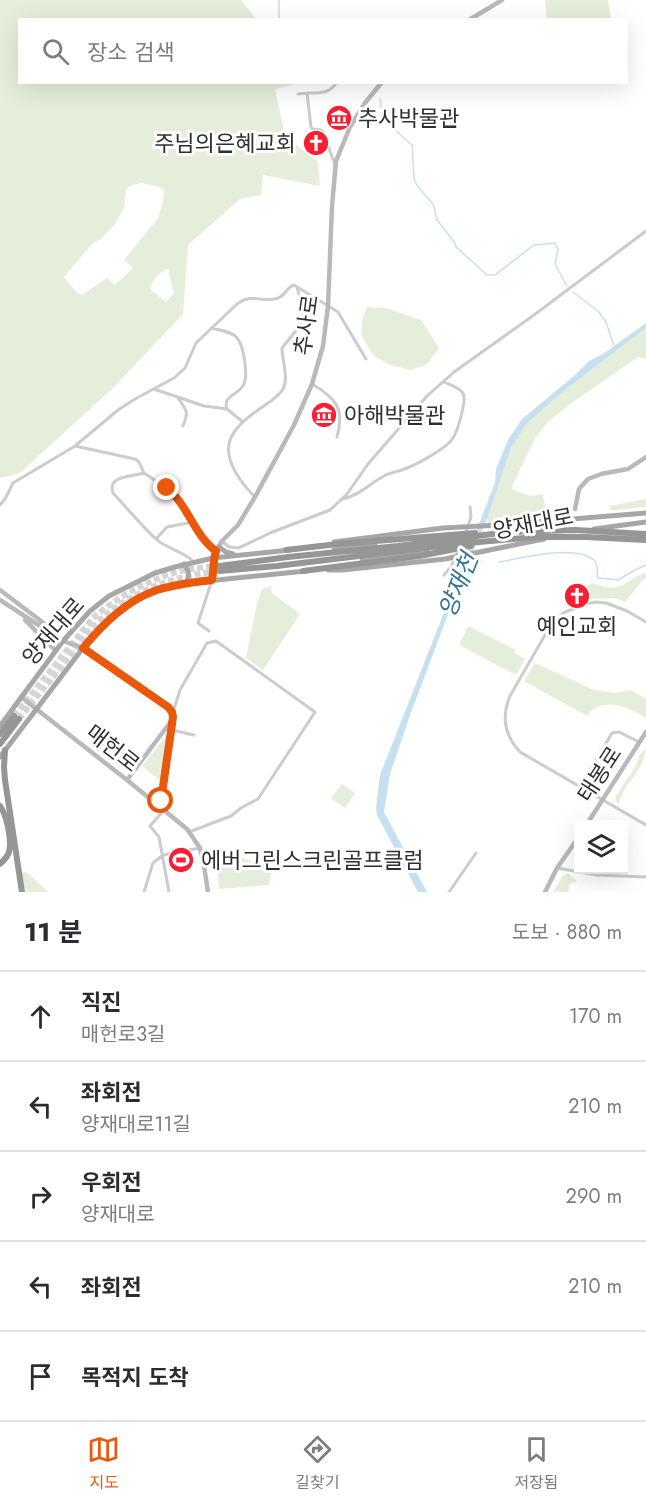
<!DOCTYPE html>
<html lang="ko">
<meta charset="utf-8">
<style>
:root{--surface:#fff;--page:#f7f7f7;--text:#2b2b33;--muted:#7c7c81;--line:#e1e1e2;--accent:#ea580c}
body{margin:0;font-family:Jost,"Noto Sans KR",sans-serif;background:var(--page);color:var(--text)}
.controls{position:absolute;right:18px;bottom:18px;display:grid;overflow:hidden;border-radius:0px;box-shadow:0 6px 24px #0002}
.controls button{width:54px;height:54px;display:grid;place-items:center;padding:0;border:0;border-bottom:2px solid var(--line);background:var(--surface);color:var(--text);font:30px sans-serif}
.stop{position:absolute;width:18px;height:18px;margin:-14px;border:4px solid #ea580c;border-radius:50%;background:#fff}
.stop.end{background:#ea580c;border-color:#fff;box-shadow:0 2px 6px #0008}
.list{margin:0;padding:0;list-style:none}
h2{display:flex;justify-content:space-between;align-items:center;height:78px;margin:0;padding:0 24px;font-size:26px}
h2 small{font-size:20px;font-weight:400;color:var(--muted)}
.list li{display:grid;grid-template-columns:39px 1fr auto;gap:18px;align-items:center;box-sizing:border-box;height:90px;padding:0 24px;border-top:2px solid var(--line)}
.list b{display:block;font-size:22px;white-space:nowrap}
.list p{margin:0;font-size:20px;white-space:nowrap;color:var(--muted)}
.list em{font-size:20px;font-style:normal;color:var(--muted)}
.icon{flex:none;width:33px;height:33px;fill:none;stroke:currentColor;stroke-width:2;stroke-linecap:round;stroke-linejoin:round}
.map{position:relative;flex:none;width:646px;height:892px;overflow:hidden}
.search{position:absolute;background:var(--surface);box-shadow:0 6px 24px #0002;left:18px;right:18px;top:18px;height:66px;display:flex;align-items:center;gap:15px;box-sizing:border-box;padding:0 21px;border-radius:0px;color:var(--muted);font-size:22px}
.sheet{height:528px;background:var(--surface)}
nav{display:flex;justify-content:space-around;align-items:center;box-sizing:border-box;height:84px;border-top:2px solid var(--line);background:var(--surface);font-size:16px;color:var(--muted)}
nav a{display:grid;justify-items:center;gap:3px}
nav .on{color:var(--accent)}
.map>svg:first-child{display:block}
.green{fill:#e5eedb;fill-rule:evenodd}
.water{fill:#c6e0ef}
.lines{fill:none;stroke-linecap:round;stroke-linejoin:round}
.stream{stroke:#c6e0ef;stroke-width:1.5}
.highway-tunnel{stroke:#d5d5d5;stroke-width:6;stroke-dasharray:6 3;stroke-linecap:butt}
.street{stroke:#ccc;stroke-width:3}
.secondary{stroke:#b9b9b9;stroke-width:4.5}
.primary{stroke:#a7a7a7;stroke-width:5}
.highway{stroke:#969696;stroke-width:6}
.route{stroke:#ea580c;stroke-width:8}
.labels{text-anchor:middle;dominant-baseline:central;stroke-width:6;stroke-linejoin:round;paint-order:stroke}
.poi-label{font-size:22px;fill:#2f2f2f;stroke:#fff;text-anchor:start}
.street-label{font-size:22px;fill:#2f2f2f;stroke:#fff}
.water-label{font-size:24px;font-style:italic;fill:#34749a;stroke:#fff}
</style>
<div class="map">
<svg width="646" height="892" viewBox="0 0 646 892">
<rect width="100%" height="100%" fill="#fff"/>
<path class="green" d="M0,0H241L256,19L20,20V82L299,83L275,89L285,136L318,162L320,186L263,175L261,195L240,199L188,245L183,314L114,387L20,473L0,478ZM141,183L160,187L164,190L163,201L158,218L124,260L133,268L115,285L107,278L82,295L77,293L64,277L91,245L103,237L115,224L124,208L126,189L130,186ZM168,269L174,293L166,302L150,289C151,281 160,271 168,269Z
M545,0H608L611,19H547Z
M367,307L386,308L421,320L439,348L427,364L411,370L390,365L374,356L361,335L363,316Z
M646,328V359L638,357L570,404L547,423L535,438L512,486V489L530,496L543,494L547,518L488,524V517L511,448L523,426L561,393Z
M646,499V507L615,510H610V506Z
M646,572V578L642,581L625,602L614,598L588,599L584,588L592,583C622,594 621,583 646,572Z
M271,586L272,593L300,614L263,670L246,658L257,603L262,589Z
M468,626L516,650L514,653L525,659L516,675L459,645Z
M535,663L594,690L615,693L631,690L646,699V718C633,709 610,698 594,709C591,711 589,714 587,716L524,681Z
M167,735L168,737L162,782L142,766Z
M645,749C646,770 622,784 619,804L617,803L615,798C621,786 630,777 636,765C639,758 639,753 645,749Z
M342,784L355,793L345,808L331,798Z
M219,850L231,853L268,868L272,871L269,885L219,889L218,873Z
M25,872L30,875L48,892H26L21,875V873Z
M568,873L575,879L577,882L570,883L568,892H553L562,877Z"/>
<path class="water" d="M646,323V328L561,393L526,424L511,448L488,517L462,577L409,718L390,774L384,812L427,892H418L377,815L376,808L380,775L495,483L496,469L508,440L522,419L574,376L589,361L603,354Z"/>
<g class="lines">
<path class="stream" d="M279,0V20
M380,99C380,119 398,133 412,145L414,179L418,187L433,204L437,220L455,243L456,247L487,275H495L534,245L555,243L558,249L555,264L567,286
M573,292L599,312L606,322L614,346
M476,562H482
M499,562C522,558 575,544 594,560C599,565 596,572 598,578L618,580L633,571L646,565"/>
<path class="highway-tunnel" d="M14,716L92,619C114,599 144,582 173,573C188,569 203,567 219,566
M19,719C37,696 56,674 74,651C84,639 93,625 105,616C138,588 178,575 220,571"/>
<path class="street" d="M298,94L307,93
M335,165L323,132L321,130L313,129L311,127L307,93C319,93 330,94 337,82
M211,328C219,330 232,331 237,338C244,346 248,375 244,384C239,395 222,396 227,409
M312,384C336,398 345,409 337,437
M154,389L204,406L227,409L243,422
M178,398C187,411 189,411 183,426
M75,446L135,459L139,462L144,473L175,494L207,544L216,551
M144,473C132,477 107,475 113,493C127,508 141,525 156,539C167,549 183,551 193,561
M255,497C242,484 223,460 230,440C235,427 247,418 258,410C266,404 278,398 283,389C289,378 282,361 282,348L303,322V311L297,287
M343,499C360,495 369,484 384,476C389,473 396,472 402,470C414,466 446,449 453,438C458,430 460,421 462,412C468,390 462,390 444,382
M0,505L5,499L13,483L75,446L118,410L135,399L174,378L185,368L196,343L237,304C253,293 259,302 275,299C285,298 286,287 294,285L338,312L366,359
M465,534L471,517L470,507
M156,539L167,527L193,522
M222,541L229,547L238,548L245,545L270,533L330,510L347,494L368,464L427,396L454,372L534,315L646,231
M444,575L451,567L459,548
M646,622L627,611L606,603L596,602L585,604L563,613L549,628L510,696C501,717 505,736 520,752L646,825
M209,631L198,623L212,580L213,558
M173,712L180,690L207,643L216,641L315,712L258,799L241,808L231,816L189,832
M172,730L194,735L184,733
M581,786L612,733L619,732L639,742
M160,806L172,732V722
M164,810L150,826L159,837L169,892
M557,868L597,875L646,877
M144,892L153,863L163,855L200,848
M449,892L476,853"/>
<path class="secondary" d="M469,20L502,0
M575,509L579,489L588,479L601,474L628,469L646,457
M213,558L216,551L222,541L238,525L255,497L294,425L312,384L323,346L328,306L332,206L336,161L350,127L365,103L382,82
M0,590L41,621L55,633
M0,600L63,641L83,648L172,711L173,717L172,720L127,780
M25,620L56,651
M21,697L127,780L187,829L200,848L204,866L208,892
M587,824L646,732
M545,892L557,868L578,838"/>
<path class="primary" d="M594,529L646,522
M334,542L443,528L500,525L646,513
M219,547L226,552L233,554
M334,550L375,544
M362,559L427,552
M184,564C189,571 190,576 186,583
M328,570H343L445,559L544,539
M0,726L63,641L90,611L109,596L155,573L175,567L213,558L290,550
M0,757L83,648L103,624L139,597L156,590L178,584L306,571"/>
<path class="highway" d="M286,550L338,544L475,533
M219,566L288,557L398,546L508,532L576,530L646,534
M220,571L277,566L457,544L535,537H586L646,540
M303,571L419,556L471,546
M0,734L14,716
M0,744L19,719
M5,750L4,767L5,780L22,892
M0,806C7,815 12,841 9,852C7,858 4,860 0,864"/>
</g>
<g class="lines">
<path class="route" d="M161,801L173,717L172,712L168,707L83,648C103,624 127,600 157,590C175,584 194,582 212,580C214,570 213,560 216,551C194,535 188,505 167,488"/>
</g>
<defs>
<g id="museum-disc" transform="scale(1.35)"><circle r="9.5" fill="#f72033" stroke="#fff"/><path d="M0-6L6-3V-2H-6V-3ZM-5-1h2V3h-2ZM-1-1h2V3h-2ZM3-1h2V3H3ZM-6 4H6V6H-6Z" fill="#fff"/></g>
<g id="church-disc" transform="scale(1.35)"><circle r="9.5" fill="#f72033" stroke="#fff"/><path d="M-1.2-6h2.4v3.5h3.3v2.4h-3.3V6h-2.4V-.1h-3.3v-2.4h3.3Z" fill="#fff"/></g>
<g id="stadium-disc" transform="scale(1.35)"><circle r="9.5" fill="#f72033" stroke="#fff"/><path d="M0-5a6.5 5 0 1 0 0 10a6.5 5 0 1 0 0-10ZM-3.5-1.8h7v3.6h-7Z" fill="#fff"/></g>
</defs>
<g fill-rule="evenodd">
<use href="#museum-disc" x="339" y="118"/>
<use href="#church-disc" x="316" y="143"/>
<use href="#museum-disc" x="324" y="415"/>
<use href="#church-disc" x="577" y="596"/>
<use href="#stadium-disc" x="181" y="860"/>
</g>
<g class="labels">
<g class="poi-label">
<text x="358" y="118">추사박물관</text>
<text x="296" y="143" text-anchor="end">주님의은혜교회</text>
<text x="344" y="415">아해박물관</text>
<text x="577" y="626" text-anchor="middle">예인교회</text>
<text x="201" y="860">에버그린스크린골프클럼</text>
</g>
<g class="street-label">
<text transform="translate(306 325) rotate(-82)">추사로</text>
<text transform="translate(533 523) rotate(-11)">양재대로</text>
<text transform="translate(53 631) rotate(-49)">양재대로</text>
<text transform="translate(113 748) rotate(38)">매헌로</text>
<text transform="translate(599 774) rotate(-57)">태봉로</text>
</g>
<g class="water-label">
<text transform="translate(458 585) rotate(-68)">양재천</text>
</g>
</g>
</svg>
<div class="controls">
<button><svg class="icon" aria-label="layers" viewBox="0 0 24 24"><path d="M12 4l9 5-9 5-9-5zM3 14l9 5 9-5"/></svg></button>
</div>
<div class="stop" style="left:161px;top:801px"></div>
<div class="stop end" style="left:167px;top:488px"></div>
<div class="search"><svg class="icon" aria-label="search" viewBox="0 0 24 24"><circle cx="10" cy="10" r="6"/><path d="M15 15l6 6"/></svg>장소 검색</div>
</div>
<section class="sheet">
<h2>11 분<small>도보 · 880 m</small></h2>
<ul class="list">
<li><svg class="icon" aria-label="ahead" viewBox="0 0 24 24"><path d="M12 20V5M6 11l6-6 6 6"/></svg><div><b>직진</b><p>매헌로3길</p></div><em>170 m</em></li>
<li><svg class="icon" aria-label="left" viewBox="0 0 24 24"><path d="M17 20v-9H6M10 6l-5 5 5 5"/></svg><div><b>좌회전</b><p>양재대로11길</p></div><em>210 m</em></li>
<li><svg class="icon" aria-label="right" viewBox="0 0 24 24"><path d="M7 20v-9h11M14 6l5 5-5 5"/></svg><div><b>우회전</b><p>양재대로</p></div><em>290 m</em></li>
<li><svg class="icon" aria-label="left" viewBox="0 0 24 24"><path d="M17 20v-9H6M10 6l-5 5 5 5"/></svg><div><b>좌회전</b></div><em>210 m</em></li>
<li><svg class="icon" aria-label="arrive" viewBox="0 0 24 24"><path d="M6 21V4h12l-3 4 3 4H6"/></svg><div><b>목적지 도착</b></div></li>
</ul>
</section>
<nav>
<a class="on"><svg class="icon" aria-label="map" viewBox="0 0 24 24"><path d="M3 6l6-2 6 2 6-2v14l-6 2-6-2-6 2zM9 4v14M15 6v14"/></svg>지도</a>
<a><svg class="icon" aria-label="directions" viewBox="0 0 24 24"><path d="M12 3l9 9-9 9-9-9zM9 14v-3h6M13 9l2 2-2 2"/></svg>길찾기</a>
<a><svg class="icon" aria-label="saved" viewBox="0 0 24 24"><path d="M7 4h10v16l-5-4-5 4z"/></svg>저장됨</a>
</nav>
